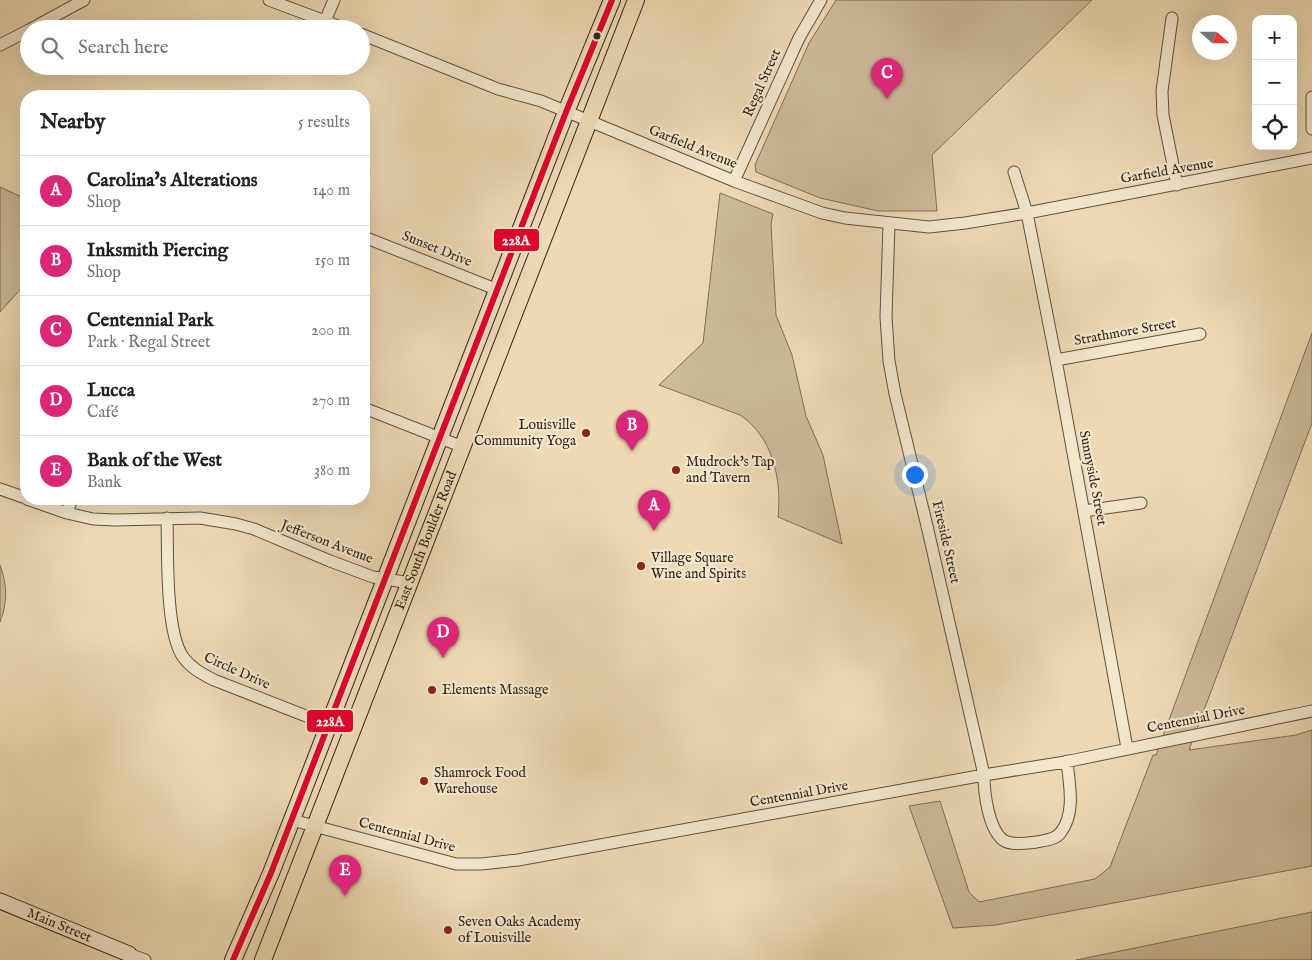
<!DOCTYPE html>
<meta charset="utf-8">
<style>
:root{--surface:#fff;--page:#f6f6f6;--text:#202124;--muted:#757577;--line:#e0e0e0;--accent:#db2777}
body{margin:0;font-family:"IM FELL English",serif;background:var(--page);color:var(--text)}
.controls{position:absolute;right:15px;top:15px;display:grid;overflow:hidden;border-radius:10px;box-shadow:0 5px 20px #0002}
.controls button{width:45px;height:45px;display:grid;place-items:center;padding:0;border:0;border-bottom:1px solid var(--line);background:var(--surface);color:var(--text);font:25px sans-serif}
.compass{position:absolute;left:1192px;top:15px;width:45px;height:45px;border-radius:50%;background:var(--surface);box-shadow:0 5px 20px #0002;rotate:111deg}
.you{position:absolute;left:914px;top:474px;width:18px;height:18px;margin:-12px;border:4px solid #fff;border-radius:50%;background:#1a73e8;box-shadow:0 0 0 8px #1a73e833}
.badge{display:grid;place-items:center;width:32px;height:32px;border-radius:50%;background:var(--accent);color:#fff;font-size:16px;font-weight:700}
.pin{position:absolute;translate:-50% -41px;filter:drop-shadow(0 1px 2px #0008)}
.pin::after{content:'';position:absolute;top:26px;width:18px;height:15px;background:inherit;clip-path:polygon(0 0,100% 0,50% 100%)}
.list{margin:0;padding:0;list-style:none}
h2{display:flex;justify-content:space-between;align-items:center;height:65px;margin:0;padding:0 20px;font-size:21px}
h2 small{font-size:16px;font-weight:400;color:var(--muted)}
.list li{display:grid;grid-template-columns:32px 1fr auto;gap:15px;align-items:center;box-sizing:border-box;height:70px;padding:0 20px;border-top:1px solid var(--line)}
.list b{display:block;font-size:19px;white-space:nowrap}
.list p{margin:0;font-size:16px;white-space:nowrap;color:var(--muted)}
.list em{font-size:16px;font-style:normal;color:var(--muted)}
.icon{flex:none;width:28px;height:28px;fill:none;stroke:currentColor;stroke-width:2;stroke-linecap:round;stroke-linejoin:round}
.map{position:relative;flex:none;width:1312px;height:960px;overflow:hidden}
.search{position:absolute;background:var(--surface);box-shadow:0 5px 20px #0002;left:20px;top:20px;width:350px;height:55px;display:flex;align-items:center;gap:12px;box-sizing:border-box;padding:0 18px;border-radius:28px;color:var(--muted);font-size:19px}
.panel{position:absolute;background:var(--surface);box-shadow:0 5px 20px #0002;left:20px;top:90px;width:350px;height:415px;border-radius:20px}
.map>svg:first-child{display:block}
.green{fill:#cdbb9a;stroke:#806f5a}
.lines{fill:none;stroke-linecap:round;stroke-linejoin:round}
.street-casing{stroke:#615141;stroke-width:13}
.secondary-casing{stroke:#32231b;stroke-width:17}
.primary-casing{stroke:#32231b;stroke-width:18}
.street{stroke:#f3e7ce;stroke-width:11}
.secondary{stroke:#f3e7ce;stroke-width:15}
.primary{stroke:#eddab4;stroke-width:16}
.bus-1-casing{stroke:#f3e7ce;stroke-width:10}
.bus-1{stroke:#e4002b;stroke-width:6}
.bus-dot{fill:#32231b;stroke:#f3e7ce;stroke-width:2}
.poi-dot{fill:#8f2418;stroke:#f3e7ce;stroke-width:2}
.labels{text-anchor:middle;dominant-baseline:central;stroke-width:4.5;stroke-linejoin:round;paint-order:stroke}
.street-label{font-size:14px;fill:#32231b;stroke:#f3e7ce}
.poi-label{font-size:14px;fill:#32231b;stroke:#f3e7ce;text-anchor:start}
.line-badge{stroke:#f3e7ce;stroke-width:2}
.badge-label{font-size:14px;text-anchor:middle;font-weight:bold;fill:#fff}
</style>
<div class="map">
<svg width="1312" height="960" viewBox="0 0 1312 960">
<rect width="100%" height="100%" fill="#eddab4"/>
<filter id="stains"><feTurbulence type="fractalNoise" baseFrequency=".004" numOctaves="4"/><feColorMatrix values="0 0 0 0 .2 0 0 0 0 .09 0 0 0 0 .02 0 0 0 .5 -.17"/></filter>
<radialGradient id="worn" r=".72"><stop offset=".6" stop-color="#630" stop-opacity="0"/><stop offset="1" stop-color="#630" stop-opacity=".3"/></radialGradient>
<path class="green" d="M836,0H1092L932,155L937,211H878L820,198L756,172L755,165L809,43Z
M0,187L26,199V283L0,312Z
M720,193L773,214L771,224L776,315L792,355L806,416L823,455L842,544L778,517C782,480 773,437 740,415L659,385L703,343Z
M1312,333V423L1189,750L1296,735L1312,730V866L996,925L953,928L909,806L940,801L969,892L979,902L1095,879L1110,867L1153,755H1156Z
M0,565C7,584 8,602 0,622Z
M1312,912V960H1076Z"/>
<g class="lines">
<g class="street-casing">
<path id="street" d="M269,0L346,29
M1172,18L1162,91L1163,115L1177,185
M325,21L334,0
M31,29L84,0
M361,34L498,89L541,101L734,181L822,213L845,218L929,227L965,223L1027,213L1312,158
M0,45L29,30
M1312,97V129
M1014,172L1027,213L1056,360L1127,748
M734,181L799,38L821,0
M889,224L886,317L889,361L895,394L927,526L984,775C984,792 988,828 1003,840C1012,846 1027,843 1037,842C1045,840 1056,840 1061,832C1076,812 1069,784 1067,761
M364,237L498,290
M1056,360L1200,334
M364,408L463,447
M0,489L26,498
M27,499L67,513L93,519L115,520L200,518L236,524L254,529L330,561L373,577L410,583
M1084,511L1141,503
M67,513L72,499
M167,518C168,551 165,631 183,657C191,668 202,674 214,680L329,725
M292,820L456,864H481L518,860L984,775L1065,762L1312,711
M129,954L145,960"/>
</g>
<g class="secondary-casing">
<g id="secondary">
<path id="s1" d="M0,901L129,954"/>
</g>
</g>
<g class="primary-casing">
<g id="primary">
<path d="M233,960L271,873L300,799L566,112L612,0"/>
<path id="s2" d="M263,960L636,0"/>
</g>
</g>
<use href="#street" class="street"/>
<use href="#secondary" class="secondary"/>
<use href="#primary" class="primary"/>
<g class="bus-1-casing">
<path id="bus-1" d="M233,960L271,873L566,112L612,0"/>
</g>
<use href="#bus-1" class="bus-1"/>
</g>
<circle class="bus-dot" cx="597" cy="36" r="4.5"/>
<g class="poi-dot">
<circle cx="586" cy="433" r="5"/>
<circle cx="676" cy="470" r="5"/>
<circle cx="641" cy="566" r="5"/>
<circle cx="432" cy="690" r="5"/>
<circle cx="424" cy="781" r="5"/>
<circle cx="448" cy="930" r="5"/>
</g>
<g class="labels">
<g class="street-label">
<text transform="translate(762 83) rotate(-66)">Regal Street</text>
<text transform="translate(693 147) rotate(22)">Garfield Avenue</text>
<text transform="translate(1167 171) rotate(-10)">Garfield Avenue</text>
<text transform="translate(437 249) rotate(22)">Sunset Drive</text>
<text transform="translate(1125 332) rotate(-10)">Strathmore Street</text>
<text transform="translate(1093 478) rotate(79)">Sunnyside Street</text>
<text stroke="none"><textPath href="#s2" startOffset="450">East South Boulder Road</textPath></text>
<text transform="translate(327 542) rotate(21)">Jefferson Avenue</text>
<text transform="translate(946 542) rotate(77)">Fireside Street</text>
<text transform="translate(237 671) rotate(24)">Circle Drive</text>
<text transform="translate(1196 719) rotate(-11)">Centennial Drive</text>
<text transform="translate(799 794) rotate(-10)">Centennial Drive</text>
<text transform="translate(407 835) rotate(15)">Centennial Drive</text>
<text stroke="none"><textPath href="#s1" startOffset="64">Main Street</textPath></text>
</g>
<g class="poi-label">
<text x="576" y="425" text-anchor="end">Louisville<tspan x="576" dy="16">Community Yoga</tspan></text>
<text x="686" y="462">Mudrock's Tap<tspan x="686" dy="16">and Tavern</tspan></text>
<text x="651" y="558">Village Square<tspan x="651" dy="16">Wine and Spirits</tspan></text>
<text x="442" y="690">Elements Massage</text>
<text x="434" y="773">Shamrock Food<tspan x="434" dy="16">Warehouse</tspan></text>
<text x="458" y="922">Seven Oaks Academy<tspan x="458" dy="16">of Louisville</tspan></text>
</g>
</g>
<g class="line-badge">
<rect x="493" y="228" width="47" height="24" rx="5" fill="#e4002b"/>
<rect x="306" y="709" width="48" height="24" rx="5" fill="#e4002b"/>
</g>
<g class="badge-label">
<text x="516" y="245">228A</text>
<text x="330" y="726">228A</text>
</g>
<rect width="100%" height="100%" filter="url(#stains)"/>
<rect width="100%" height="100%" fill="url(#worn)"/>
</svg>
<div class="controls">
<button>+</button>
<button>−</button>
<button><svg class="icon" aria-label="locate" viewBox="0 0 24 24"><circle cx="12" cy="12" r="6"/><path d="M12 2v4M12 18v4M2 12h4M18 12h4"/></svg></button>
</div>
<svg class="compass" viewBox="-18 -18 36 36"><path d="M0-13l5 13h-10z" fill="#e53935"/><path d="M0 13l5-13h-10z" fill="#757577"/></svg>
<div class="you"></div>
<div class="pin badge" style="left:654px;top:531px">A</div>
<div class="pin badge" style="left:632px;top:451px">B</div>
<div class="pin badge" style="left:887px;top:99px">C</div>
<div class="pin badge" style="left:443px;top:658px">D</div>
<div class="pin badge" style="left:345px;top:896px">E</div>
<div class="search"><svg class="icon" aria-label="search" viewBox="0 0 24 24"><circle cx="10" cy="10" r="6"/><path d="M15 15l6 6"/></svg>Search here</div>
<section class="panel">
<h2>Nearby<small>5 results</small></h2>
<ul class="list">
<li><span class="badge">A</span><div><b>Carolina's Alterations</b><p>Shop</p></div><em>140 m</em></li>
<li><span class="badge">B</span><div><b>Inksmith Piercing</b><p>Shop</p></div><em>150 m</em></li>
<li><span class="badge">C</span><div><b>Centennial Park</b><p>Park · Regal Street</p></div><em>200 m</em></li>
<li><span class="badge">D</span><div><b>Lucca</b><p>Café</p></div><em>270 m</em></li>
<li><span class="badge">E</span><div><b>Bank of the West</b><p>Bank</p></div><em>380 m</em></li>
</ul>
</section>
</div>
